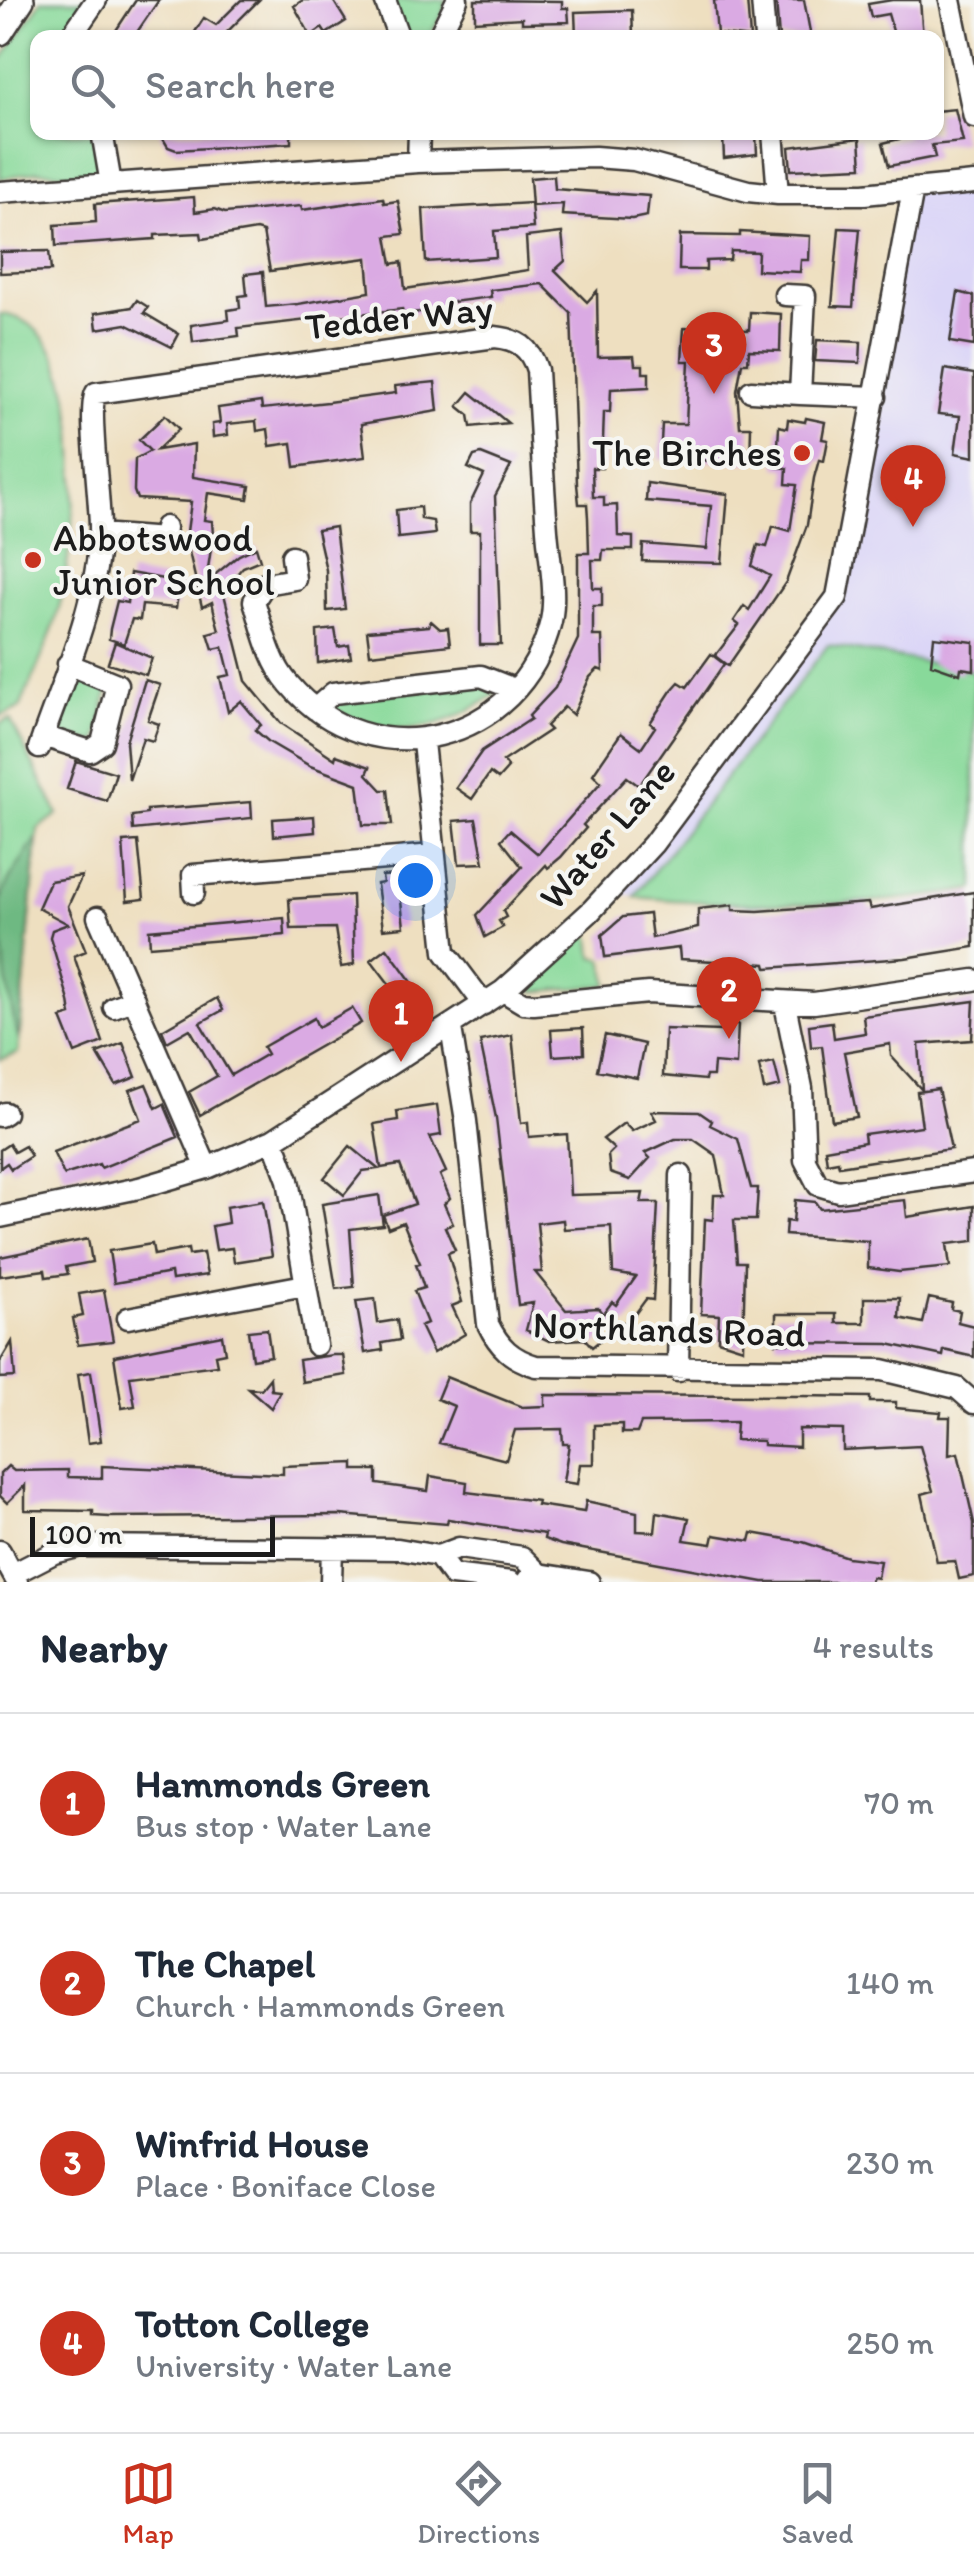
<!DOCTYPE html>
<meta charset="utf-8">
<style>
:root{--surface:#fff;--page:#f2f2f3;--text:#1f2937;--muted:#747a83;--line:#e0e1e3;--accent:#c8321e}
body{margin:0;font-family:Itim,sans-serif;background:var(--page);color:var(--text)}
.scale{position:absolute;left:30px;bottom:25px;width:245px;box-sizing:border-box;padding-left:10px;border:5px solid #1c1c1c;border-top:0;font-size:28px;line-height:35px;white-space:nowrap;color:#1c1c1c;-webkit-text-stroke:8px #f6f6f2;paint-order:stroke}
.you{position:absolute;left:415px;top:880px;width:35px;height:35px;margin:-25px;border:8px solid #fff;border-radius:50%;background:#1a73e8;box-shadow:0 0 0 15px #1a73e833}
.badge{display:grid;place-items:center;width:65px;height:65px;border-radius:50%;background:var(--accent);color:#fff;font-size:32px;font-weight:700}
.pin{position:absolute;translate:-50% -82px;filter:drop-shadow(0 2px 5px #0008)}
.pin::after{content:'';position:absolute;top:52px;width:35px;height:30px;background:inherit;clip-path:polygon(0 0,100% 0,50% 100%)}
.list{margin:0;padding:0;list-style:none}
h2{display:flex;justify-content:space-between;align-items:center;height:130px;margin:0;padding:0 40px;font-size:42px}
h2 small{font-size:32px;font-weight:400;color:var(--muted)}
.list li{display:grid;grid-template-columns:65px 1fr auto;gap:30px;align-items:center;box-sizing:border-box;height:180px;padding:0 40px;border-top:2px solid var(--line)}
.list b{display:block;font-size:38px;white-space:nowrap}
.list p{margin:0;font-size:32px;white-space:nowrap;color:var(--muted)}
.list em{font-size:32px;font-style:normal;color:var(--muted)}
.icon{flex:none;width:55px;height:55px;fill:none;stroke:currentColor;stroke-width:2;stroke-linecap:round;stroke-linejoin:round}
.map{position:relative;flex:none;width:974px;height:1582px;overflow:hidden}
.search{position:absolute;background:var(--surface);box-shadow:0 2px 8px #0004;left:30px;right:30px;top:30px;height:110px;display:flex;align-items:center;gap:25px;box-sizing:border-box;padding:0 35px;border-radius:20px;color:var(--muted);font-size:38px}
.sheet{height:850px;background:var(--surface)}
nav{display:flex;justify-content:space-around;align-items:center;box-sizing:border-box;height:140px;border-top:2px solid var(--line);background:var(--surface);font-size:28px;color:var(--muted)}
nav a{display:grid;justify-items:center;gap:5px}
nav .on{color:var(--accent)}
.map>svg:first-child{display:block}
.built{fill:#dbd6f7}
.green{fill:#88d99a;stroke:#527a5b;stroke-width:2.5}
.forest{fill:#6eb982;stroke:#456a4f;stroke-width:2.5}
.building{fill:#daaae3;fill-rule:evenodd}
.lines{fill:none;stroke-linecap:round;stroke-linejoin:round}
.minor-casing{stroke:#3c3935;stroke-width:25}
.major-casing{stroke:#3c3935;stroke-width:30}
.minor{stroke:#fff;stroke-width:20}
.major{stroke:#fff;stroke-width:25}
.poi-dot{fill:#c8321e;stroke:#f6f6f2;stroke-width:4}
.labels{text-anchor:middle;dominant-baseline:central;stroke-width:8;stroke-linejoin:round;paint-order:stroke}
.street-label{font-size:38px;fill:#1c1c1c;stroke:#f6f6f2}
.poi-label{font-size:38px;fill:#1c1c1c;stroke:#f6f6f2;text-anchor:end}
</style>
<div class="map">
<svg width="974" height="1582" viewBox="0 0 974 1582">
<rect width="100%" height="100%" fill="#f6f6f2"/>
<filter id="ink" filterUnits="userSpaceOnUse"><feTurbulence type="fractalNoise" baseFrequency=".01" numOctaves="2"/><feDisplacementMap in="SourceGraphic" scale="20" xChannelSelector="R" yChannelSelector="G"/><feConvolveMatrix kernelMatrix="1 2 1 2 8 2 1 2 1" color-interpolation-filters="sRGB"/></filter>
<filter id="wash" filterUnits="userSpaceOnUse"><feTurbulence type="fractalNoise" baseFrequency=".0048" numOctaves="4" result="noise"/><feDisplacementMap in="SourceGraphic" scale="40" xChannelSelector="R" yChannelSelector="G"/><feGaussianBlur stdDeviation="2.25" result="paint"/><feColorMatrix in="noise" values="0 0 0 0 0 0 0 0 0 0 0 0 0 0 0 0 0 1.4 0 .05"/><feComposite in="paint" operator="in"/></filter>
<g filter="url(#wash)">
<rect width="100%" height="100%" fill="#eedfc0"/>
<path class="built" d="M974,183V889L753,907L608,893L837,597L913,189Z"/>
<path class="green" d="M42,0H90L64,37L38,38V132L95,133L100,169L92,176L38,171L0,179V62Z
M390,0H446L443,14L428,38L405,37Z
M0,314C100,323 76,540 59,608C51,641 33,675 20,708L0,716Z
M828,645L974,671V889C861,909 748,907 634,897Z
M72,676L109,684L97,743L52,732Z
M480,682L495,688L494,695C452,724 410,738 360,722C348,718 340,716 332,707L334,699Z
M10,719L58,814L38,829L18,1053L0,1060V723Z
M585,933L591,937L593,957L603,959L609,985L533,992L532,983Z"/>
<path class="forest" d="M37,837L19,1041C8,998 0,944 1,899C8,876 25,857 37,837Z"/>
<g id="blocks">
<path class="building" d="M136,0H159L133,38H111Z
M241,0H259L227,32L236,38H191L204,18L216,25Z
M303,0H333L346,21L326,34L322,28L311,36L294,6Z
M475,0L562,1V8H568L569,22L522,23V18L475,21Z
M714,0H747L750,38L717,34Z
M776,0H804L810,32L807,38H779Z
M892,0H920L923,38H895L888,14L871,17L868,4Z
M632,10L633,36L576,37L575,12Z
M955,109L963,142L932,145L935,157L889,166L883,143L907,137L906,132H936V111Z
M159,132H291V143L176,150L168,147Z
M756,134L757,154L724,158L723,137Z
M860,138L862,167L791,170L789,147Z
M554,176L555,189L649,196L647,216L632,219L562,215L563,204L532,206L530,178Z
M194,197L195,212L215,209L225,213L301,206L302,210L383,198L384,203L398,201L404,234L387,236L392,264L402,262L405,289L528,270L526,237L562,233L565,261L555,270L587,302L597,291L598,357L634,356L635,365H643V373H649V387L611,389L610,412H604L602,468H592L593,497H604V506L617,505L618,536L633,537V550H603L602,560H592L593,588H602V606H593V636H602L603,671L598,669L590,677L573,715L564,707L546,726L550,730L503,761L508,768L498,779L490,773L472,799L456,788L482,751L531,719L529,716L555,688L578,639V553H589L588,518L587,504H579L577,484L571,313L542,284L490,290L491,297L444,303L445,309L403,314L402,309L238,328L239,336L193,342L191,325L229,320L228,310L240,308L239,296L247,295L245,274L263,272L266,307L298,304L370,292L367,258L270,271L263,232L256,230L202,239L201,233L155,235V239L56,246L55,225L96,222L95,204Z
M531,203L533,228L494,231L496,257L426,262L423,209Z
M839,228L860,229L853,307L832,306Z
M740,232L810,236L809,260H801L800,272L757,270L758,252L731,251L730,260L706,261V270H679L680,235L740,236Z
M49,251L51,271L0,273V252Z
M958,292L974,296V346L950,342Z
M137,300L148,307L144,313L179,334L172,347L126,324L97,329L95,313L132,307Z
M750,312L781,314L780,351L749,350L748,363H742L737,391L740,427H751L750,462L660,459L662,424H686L689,361H682L684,328L749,330Z
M817,340L861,342L860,363L815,361Z
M945,369L974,374V457L955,453L960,416L938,414Z
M435,382L438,411L361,424L365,457L295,467L292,443L270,446L268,429L257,431L256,421L227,424L228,435L213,437L212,424L220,423L218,408L261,402L262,409L328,402L396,393L395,386Z
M470,392L485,404L508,423L471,427L469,415L458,406Z
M165,415L179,429L157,450L194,444L193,477L250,486L248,499L208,493L204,520L212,521L213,535L206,582L239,555L256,547L260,560L243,567L223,590L246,681L281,723L335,759L336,755L370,767L367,774L382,790H388L392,825H363L358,784L310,766L269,742L255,730L261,725L241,701L228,712L220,677L230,675L223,647L213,649L208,633L219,630L215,615L212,602L202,607L186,539L191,502L137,499L134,491L135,459L150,451L139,440Z
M806,418L825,422L822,439L828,440L824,461L819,460L814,478L807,525L786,582L728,666L715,656L739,625L734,621L744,606L749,610L770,576L752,566L758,545L767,547L773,526L790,531L797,485L786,484L787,468L777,467L779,426L787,428L788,419L805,422Z
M481,454L511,466L495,496L501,645H480V531H470V504L484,475L468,468L474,456Z
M647,483L728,494L722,563L642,561L643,544L707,549L711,506L646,501Z
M420,507L421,519L433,521L435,534L398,538L396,510Z
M335,527L345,609L327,611L326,570L317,530Z
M130,573L180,582L176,608L142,605L140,620L132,619L124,644L109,639L110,629L117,601L127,603Z
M431,621L440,629L448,628L450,645L370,654L367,631L429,626Z
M335,629L338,647L349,645L351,658L318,663L317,631Z
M934,637L974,642V670L961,668L960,674L931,664Z
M115,642L152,658L146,675L108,663Z
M711,654L724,664L639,786L627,777L583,825L586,828L561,857L548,868L546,865L503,911L506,917L499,921L503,927L485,937L477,915L522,867L501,840L510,830L538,854L601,782L593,774L621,733L641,748L655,727L650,723L671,691L679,682L687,687Z
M145,680L160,685L148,720L159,724L153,741L143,738L129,780L126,742Z
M76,761L116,773L107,801L67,789Z
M251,802L252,818L133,830L132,816L147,814V810Z
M314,816L315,832L274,836L273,819Z
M476,819L484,863L459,864L454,821Z
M138,841L144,899L127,901L123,842Z
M398,875L404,927L383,929L377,884L383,883L382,876Z
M82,876L68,906L86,951L74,956L103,1042L75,1053L61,1018L71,1015L69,1001L50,937L52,930L68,924L38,908L50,881Z
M974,892V947L905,958L767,968L766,964L680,959L679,948L605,957L602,935L623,917L649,914L652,938L698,928V909L733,905V910L758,911L868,903L870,909Z
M352,895L354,965L341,967L335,928L291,929L289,899Z
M284,918L285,935L150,946L149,930Z
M387,948L414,985L394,1001L385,989L390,985L371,960Z
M217,998L223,1010L200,1023L231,1075L267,1054L263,1047L314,1018L318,1027L352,1008L361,1023L200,1115L189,1092L217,1076L190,1029L167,1042L162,1030Z
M974,1001L972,1040L919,1044L922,1090L891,1056L890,1044L844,1052L857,1117L832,1121L822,1046L811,1047L809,1025L832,1022L834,1038L865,1033L863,1016Z
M722,1023L738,1024L736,1065L714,1063L713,1076H706L705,1080L663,1076L665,1029L721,1031Z
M583,1028L584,1054L553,1056L551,1030Z
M512,1035L521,1123L528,1122L529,1137L567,1134L570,1195L643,1193L641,1203H658L653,1300L646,1299L627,1325L623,1322L592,1347L585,1339L549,1341L526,1330L533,1303L518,1305L496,1118L480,1041ZM563,1220L564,1229L611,1226L613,1273L636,1277L616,1305L612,1302L603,1314L598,1308L566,1310L535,1272H542L537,1223Z
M605,1035L644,1044L637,1078L597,1070Z
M123,1043L136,1077L116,1085L97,1053Z
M774,1062L780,1086L764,1090L759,1065Z
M146,1084L156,1108L164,1104L178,1137L101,1168L99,1164L64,1175L53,1152L141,1119L130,1090Z
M938,1089L951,1149L839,1166L838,1161L827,1163L825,1149L865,1142L864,1134L922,1126L917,1092Z
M437,1105L441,1135L430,1137L446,1172L440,1175L450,1198L444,1204L453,1224L445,1227L455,1250L448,1253L462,1302L452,1306L465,1334L433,1353L420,1326L427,1323L414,1291L424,1288L416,1264L420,1263L403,1222L388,1228L383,1215L415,1204L400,1165L381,1168L374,1124L398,1120L397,1111Z
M651,1111L699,1112L712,1121L710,1125L738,1139L751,1188H758L756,1220H734L737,1262H745L743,1348L718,1340L719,1315L701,1314L705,1219L713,1220L714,1195H724L716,1155L693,1139H675L645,1153L650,1158L630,1180L610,1173L608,1155L614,1149L603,1139L624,1123L632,1131L656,1120Z
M9,1144L14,1152L25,1146L31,1156L11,1169L7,1163L0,1168V1150Z
M350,1146L378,1169L363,1171L344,1195L324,1178Z
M379,1195L383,1225L350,1229L354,1287L336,1289L322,1204Z
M795,1200L815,1202L820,1209L905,1200L907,1217L974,1206V1241L947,1244L950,1267L899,1272L868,1268V1241L785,1235L786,1221L793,1222Z
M263,1201L272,1256L234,1262L232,1248L216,1250L212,1226L228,1223L226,1207Z
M88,1239L92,1262L66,1267L68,1274L46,1277L45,1270L0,1276V1257Z
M152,1244L154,1255L188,1249L189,1255L203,1253L207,1275L172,1280L171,1273L114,1283L109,1251Z
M104,1290L113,1341L78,1345L73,1318L83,1316L79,1294Z
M864,1298H900L899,1318L923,1323L929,1298L952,1303L951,1309L960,1311L958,1322L974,1326V1357L944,1350L943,1356L888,1344L776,1343V1314H836V1323H864Z
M375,1299L378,1323L397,1320L400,1340L382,1343L383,1350L365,1353L356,1301Z
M267,1329L271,1356L252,1359L248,1331Z
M222,1335L225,1353L215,1355L217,1365L130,1376L135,1406L122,1408L114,1356Z
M12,1342L15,1377L0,1378V1362Z
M333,1355H343L346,1375L302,1382L299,1360Z
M91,1372L101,1441L88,1443L78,1374Z
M446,1377L522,1407L545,1406V1395L799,1396L870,1397V1402H896V1408L941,1412L940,1417H950L949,1455L958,1453L974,1523V1576L959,1579L955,1561L937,1562L922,1494L933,1491L920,1446L843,1450V1430L799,1429V1447L763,1445V1441L735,1440L736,1422L641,1423L637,1433H622V1424L594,1425V1464H580L577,1484L563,1482L569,1444H563L562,1429L515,1430L506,1460L439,1443L454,1406L437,1399Z
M270,1378L271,1390L280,1391L271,1408L248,1388L261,1389Z
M354,1463V1470H377V1484L428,1491L430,1476L467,1482L466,1492L538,1501L537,1505L584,1512L586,1501L637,1512V1531L655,1532L657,1512L689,1518L684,1540L712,1544L714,1535L750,1541L752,1533L803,1542L847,1557L880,1561L877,1578L872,1577L870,1582H763L561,1545L544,1539L545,1534L448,1519L447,1524L340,1515L110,1517L93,1516V1511L25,1510V1485L7,1503L0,1496V1474L8,1466L14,1471L68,1470V1477L102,1478V1466L283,1474V1466Z"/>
</g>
</g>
<g filter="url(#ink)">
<use href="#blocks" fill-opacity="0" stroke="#3c3935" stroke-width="2.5"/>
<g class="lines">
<g class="minor-casing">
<path id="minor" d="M385,0L399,38
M762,0L765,38
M950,0L974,117
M70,38L96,0
M438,38L457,0
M102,132L111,184
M773,132L778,194
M418,162L419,132
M0,192L418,162L595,157L634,160L748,191L778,194H864L974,183
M785,295L805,296L800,394L876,397
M751,391L800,394
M100,534L164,539L165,527
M315,709L333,693L481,676L514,689
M43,736L90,751L102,743L117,684L68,664
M423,742L445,952L484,1004
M39,748C63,679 97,605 100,531C101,504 87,407 96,393L495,337C517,339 530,347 537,370C540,423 543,476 547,530C549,558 557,592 551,621C522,744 371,781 289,684C269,661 263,629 254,601L265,584L295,579L292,556
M194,893L193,875L434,855
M98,917L207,1168
M503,991L523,1003L534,1004L648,993L814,1003L974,980
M785,1004L802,1088L805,1160L818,1185L838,1191L974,1172
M114,1007L134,999
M451,1028L466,1121L488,1324C499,1347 512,1359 536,1366L882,1370L957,1388L974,1403
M0,1116L5,1113
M273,1140L288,1180L316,1345
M0,1217L139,1188L207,1168L273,1140L503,991L590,912L653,844L837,597L913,189
M128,1318L305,1285
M678,1371L681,1175
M0,1551L17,1582
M438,1556L452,1575L511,1582
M15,1573L54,1553L81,1546L398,1549L438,1556L459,1548L522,1557L539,1574
M528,1579L539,1574L589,1582
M331,1582L332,1548"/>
</g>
<g class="major-casing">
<path id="major" d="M0,32L21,0"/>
</g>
<use href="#minor" class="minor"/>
<use href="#major" class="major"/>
</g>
</g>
<g class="poi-dot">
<circle cx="802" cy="453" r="10"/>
<circle cx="33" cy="560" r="10"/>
</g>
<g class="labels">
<g class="street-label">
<text transform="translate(399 317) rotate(-6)">Tedder Way</text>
<text transform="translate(607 834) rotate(-49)">Water Lane</text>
<text transform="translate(669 1329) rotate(2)">Northlands Road</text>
</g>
<g class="poi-label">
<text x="782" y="453">The Birches</text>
<text x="53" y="538" text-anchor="start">Abbotswood<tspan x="53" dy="44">Junior School</tspan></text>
</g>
</g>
</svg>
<div class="scale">100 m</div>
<div class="you"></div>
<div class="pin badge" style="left:401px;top:1062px">1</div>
<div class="pin badge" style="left:729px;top:1039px">2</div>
<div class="pin badge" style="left:714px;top:394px">3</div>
<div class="pin badge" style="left:913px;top:527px">4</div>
<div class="search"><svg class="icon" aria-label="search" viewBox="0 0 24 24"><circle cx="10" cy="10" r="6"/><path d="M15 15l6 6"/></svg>Search here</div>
</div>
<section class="sheet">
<h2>Nearby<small>4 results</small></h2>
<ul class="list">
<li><span class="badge">1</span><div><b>Hammonds Green</b><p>Bus stop · Water Lane</p></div><em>70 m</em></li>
<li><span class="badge">2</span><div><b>The Chapel</b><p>Church · Hammonds Green</p></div><em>140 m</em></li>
<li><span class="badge">3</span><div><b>Winfrid House</b><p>Place · Boniface Close</p></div><em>230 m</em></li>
<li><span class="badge">4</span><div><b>Totton College</b><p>University · Water Lane</p></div><em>250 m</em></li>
</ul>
</section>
<nav>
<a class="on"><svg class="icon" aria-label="map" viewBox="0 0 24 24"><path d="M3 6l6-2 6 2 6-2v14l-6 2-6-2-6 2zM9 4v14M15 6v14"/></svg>Map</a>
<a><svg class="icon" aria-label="directions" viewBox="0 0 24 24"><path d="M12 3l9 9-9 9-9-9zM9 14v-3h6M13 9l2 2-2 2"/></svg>Directions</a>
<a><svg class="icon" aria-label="saved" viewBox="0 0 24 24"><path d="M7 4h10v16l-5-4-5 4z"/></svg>Saved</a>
</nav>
